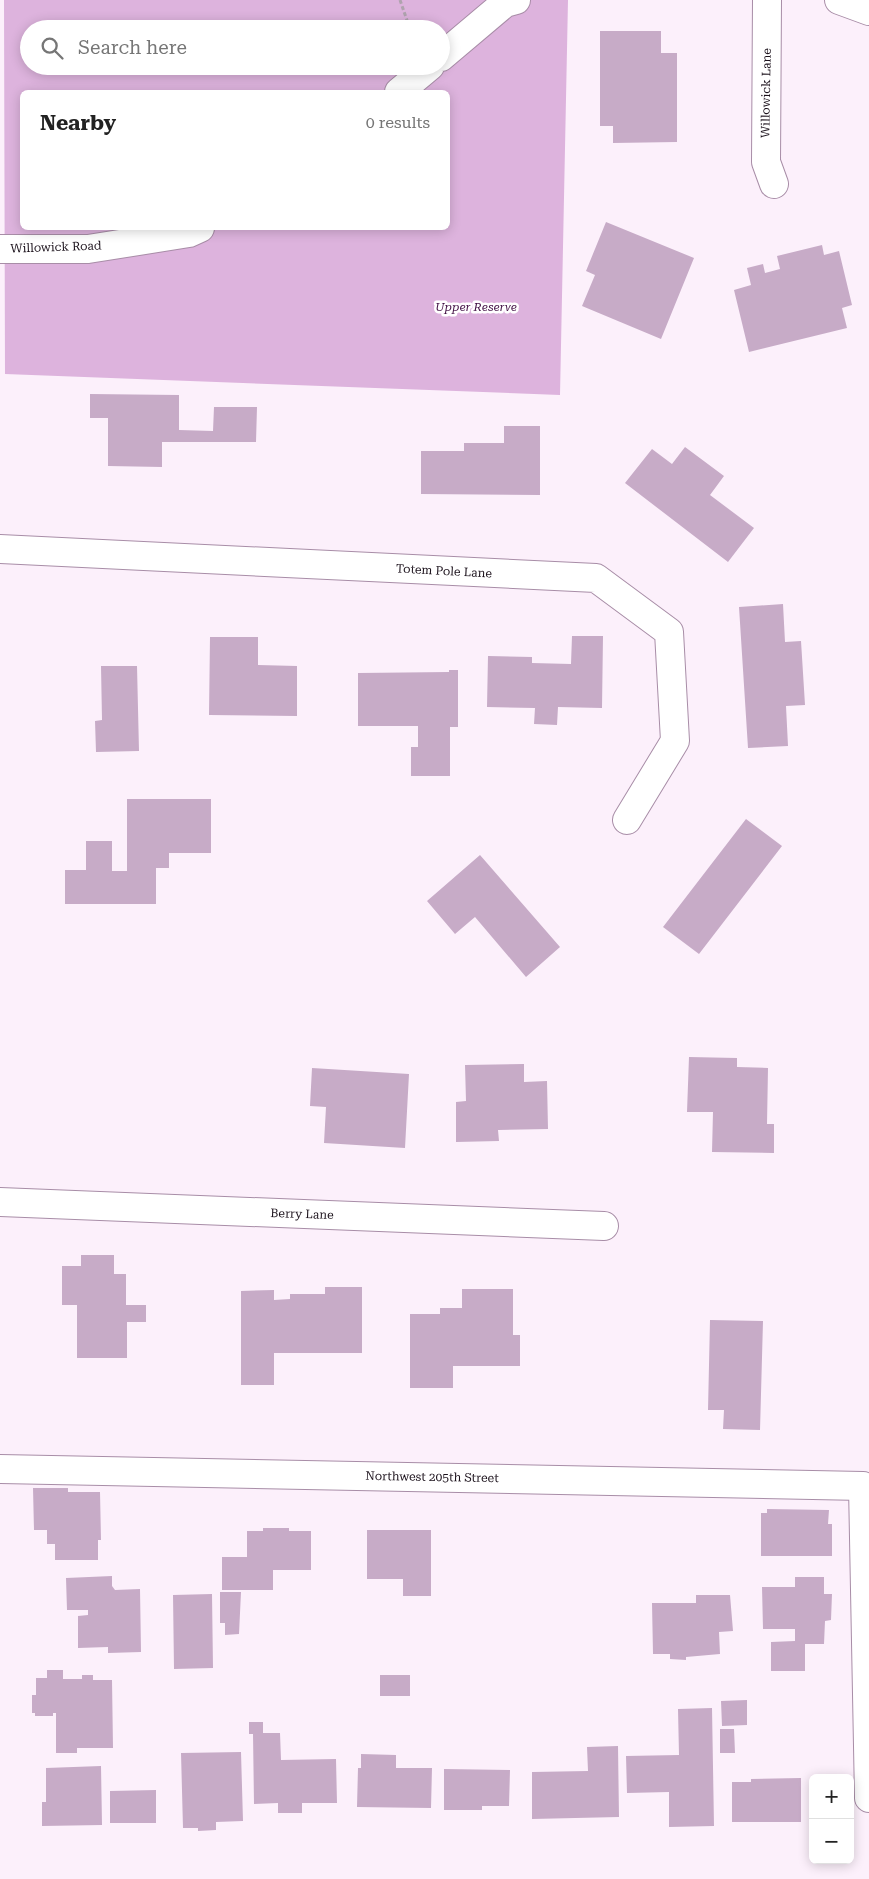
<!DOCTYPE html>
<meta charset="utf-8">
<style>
:root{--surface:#fff;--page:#f2f2f2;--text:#222;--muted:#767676;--line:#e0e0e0}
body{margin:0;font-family:"Roboto Serif",serif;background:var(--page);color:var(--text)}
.controls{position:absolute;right:15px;bottom:15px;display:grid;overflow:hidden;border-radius:8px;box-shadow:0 2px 12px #0003}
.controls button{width:45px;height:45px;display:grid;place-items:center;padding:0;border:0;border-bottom:1px solid var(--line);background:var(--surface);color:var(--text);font:25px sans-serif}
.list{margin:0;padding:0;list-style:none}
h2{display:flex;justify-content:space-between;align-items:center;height:65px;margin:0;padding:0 20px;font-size:21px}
h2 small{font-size:16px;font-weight:400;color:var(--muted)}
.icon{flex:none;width:28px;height:28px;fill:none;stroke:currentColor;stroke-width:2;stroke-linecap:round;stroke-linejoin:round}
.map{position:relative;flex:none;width:869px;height:1879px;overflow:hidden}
.search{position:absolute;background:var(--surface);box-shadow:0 2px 12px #0003;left:20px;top:20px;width:430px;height:55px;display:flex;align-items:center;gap:12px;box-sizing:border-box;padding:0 18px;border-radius:28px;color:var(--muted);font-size:19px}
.panel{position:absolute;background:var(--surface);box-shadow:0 2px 12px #0003;left:20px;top:90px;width:430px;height:140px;border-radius:8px}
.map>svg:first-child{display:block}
.forest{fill:#ddb3dd;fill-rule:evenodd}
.building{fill:#c7abc7}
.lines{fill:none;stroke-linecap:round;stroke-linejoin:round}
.minor-casing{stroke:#a88da7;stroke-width:30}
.path{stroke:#afa3ae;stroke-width:3;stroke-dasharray:4 2.5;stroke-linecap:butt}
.minor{stroke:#fff;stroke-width:28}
.labels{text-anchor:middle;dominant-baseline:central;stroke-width:5;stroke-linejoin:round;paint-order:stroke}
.street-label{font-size:12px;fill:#1b111b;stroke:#fff}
.park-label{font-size:12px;font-style:italic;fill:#421145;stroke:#fff}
</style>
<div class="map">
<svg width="869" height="1879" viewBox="0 0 869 1879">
<rect width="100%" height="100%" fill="#fcf0fb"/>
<path class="forest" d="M4,0H568L560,395L5,374ZM29,29H441V66H29ZM22,92H448V228H22Z"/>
<path class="building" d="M600,31H661V53H677V142L613,143V126H600Z
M606,222L694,258L661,339L582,306L595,275L586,271Z
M822,245L824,255L839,251L852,305L842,308L847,328L749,352L734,290L751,285L747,268L763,264L765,273L780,269L777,256Z
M90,394L179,395V430L213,431L214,407H257L256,442H162V467L108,466V418H90Z
M504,426H540V495L421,494V451H464V443H504Z
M685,447L724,476L710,495L754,528L728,562L625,483L652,449L672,464Z
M783,604L785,642L801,641L805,705L786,706L788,746L748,748L739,607Z
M572,636H603L602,708L558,707L557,725L534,724L535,708L487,707L488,656L532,657V663L571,664Z
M210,637H258V665L297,666V716L209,715Z
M101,666H137L139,751L96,752L95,721L102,720Z
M449,670H458V727H450V776H411V747H418V726H358V673L449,672Z
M127,799H211V853H169V868H156V904H65V870H86V841H112V871H127Z
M746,819L782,846L699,954L663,927Z
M480,855L560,947L526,977L475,917L455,934L427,901Z
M689,1057L737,1058V1067L768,1068L767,1124H774V1153L712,1152L713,1112H687Z
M524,1064V1082L547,1081L548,1129L498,1130L499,1141L456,1142V1102L466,1101L465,1065Z
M312,1068L409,1074L405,1148L324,1143L326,1107L310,1106Z
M81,1255H114V1274H126V1305H146V1322H127V1358H77V1305H62V1266H81Z
M325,1287H362V1353H274V1385H241V1291L274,1290V1300L290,1299V1294H325Z
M462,1289H513V1335H520V1366H453V1388H410V1314H440V1308H462Z
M710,1320L763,1321L760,1430L723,1429L724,1410H708Z
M33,1488H68V1492H100L101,1540H98V1560H55V1544H47V1530H34Z
M767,1509L829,1510L828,1524H832V1556H761V1513H767Z
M263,1528H289V1531H311V1570H273V1590H222V1557H247V1531H263Z
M367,1530H431V1596H403V1579H367Z
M112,1576V1586L115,1590L140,1589L141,1652L108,1653V1647L78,1648V1616L88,1615V1610H67L66,1578Z
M795,1577H824V1594H832L831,1620L825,1621L824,1644H805V1671H771V1642L795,1641V1629H763L762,1587H795Z
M220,1592H241L239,1634L225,1635V1623H220Z
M212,1594L213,1668L174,1669L173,1595Z
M696,1595H730L733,1631L719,1632L720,1654L686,1657V1660L670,1659V1654H653L652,1603H696Z
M47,1670H63V1679H82V1675H93V1680H112L113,1748H77V1753H56V1713H53V1716H35V1713H32V1695H36V1678H47Z
M380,1675H410V1696H380Z
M747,1700V1725L722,1726L721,1701Z
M712,1708L714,1826L669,1827V1792L627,1793L626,1756L679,1755L678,1709Z
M249,1722H263V1733H280L281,1760L336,1759L337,1803H302V1813H278V1803L254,1804L253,1734H249Z
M720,1729H734L735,1753H720Z
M618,1746L619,1817L532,1819V1772L588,1771L587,1747Z
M241,1752L243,1821L216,1822V1830L198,1831V1828H183L181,1753Z
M361,1754L396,1755V1768H432L431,1808L357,1807L358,1768H361Z
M101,1766L102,1825L42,1826V1802H46V1768Z
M444,1769L510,1770L509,1806H482V1810H444Z
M801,1778V1822H732V1782H751V1779Z
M156,1790V1823H110V1791Z"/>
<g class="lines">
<g class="minor-casing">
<path id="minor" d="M767,0L766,162L774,184
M839,0L869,11
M441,57L505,3L516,0
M399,92L430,66
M0,249H88L189,233L200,228
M0,549L596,578L669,632L675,741L627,820
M0,1202L604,1226
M0,1469L863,1486L869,1798"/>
</g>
<path class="path" d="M400,0L410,29"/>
<use href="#minor" class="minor"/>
</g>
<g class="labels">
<g class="street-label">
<text transform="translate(766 93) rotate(-89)">Willowick Lane</text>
<text transform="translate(56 247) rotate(-2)">Willowick Road</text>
<text transform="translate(444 571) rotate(3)">Totem Pole Lane</text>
<text transform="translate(302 1214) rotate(2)">Berry Lane</text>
<text transform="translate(432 1477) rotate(1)">Northwest 205th Street</text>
</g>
<g class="park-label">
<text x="476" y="307">Upper Reserve</text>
</g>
</g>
</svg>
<div class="controls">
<button>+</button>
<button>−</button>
</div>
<div class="search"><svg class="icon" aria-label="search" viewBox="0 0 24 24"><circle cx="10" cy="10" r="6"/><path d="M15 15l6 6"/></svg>Search here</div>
<section class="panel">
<h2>Nearby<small>0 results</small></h2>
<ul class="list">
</ul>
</section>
</div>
